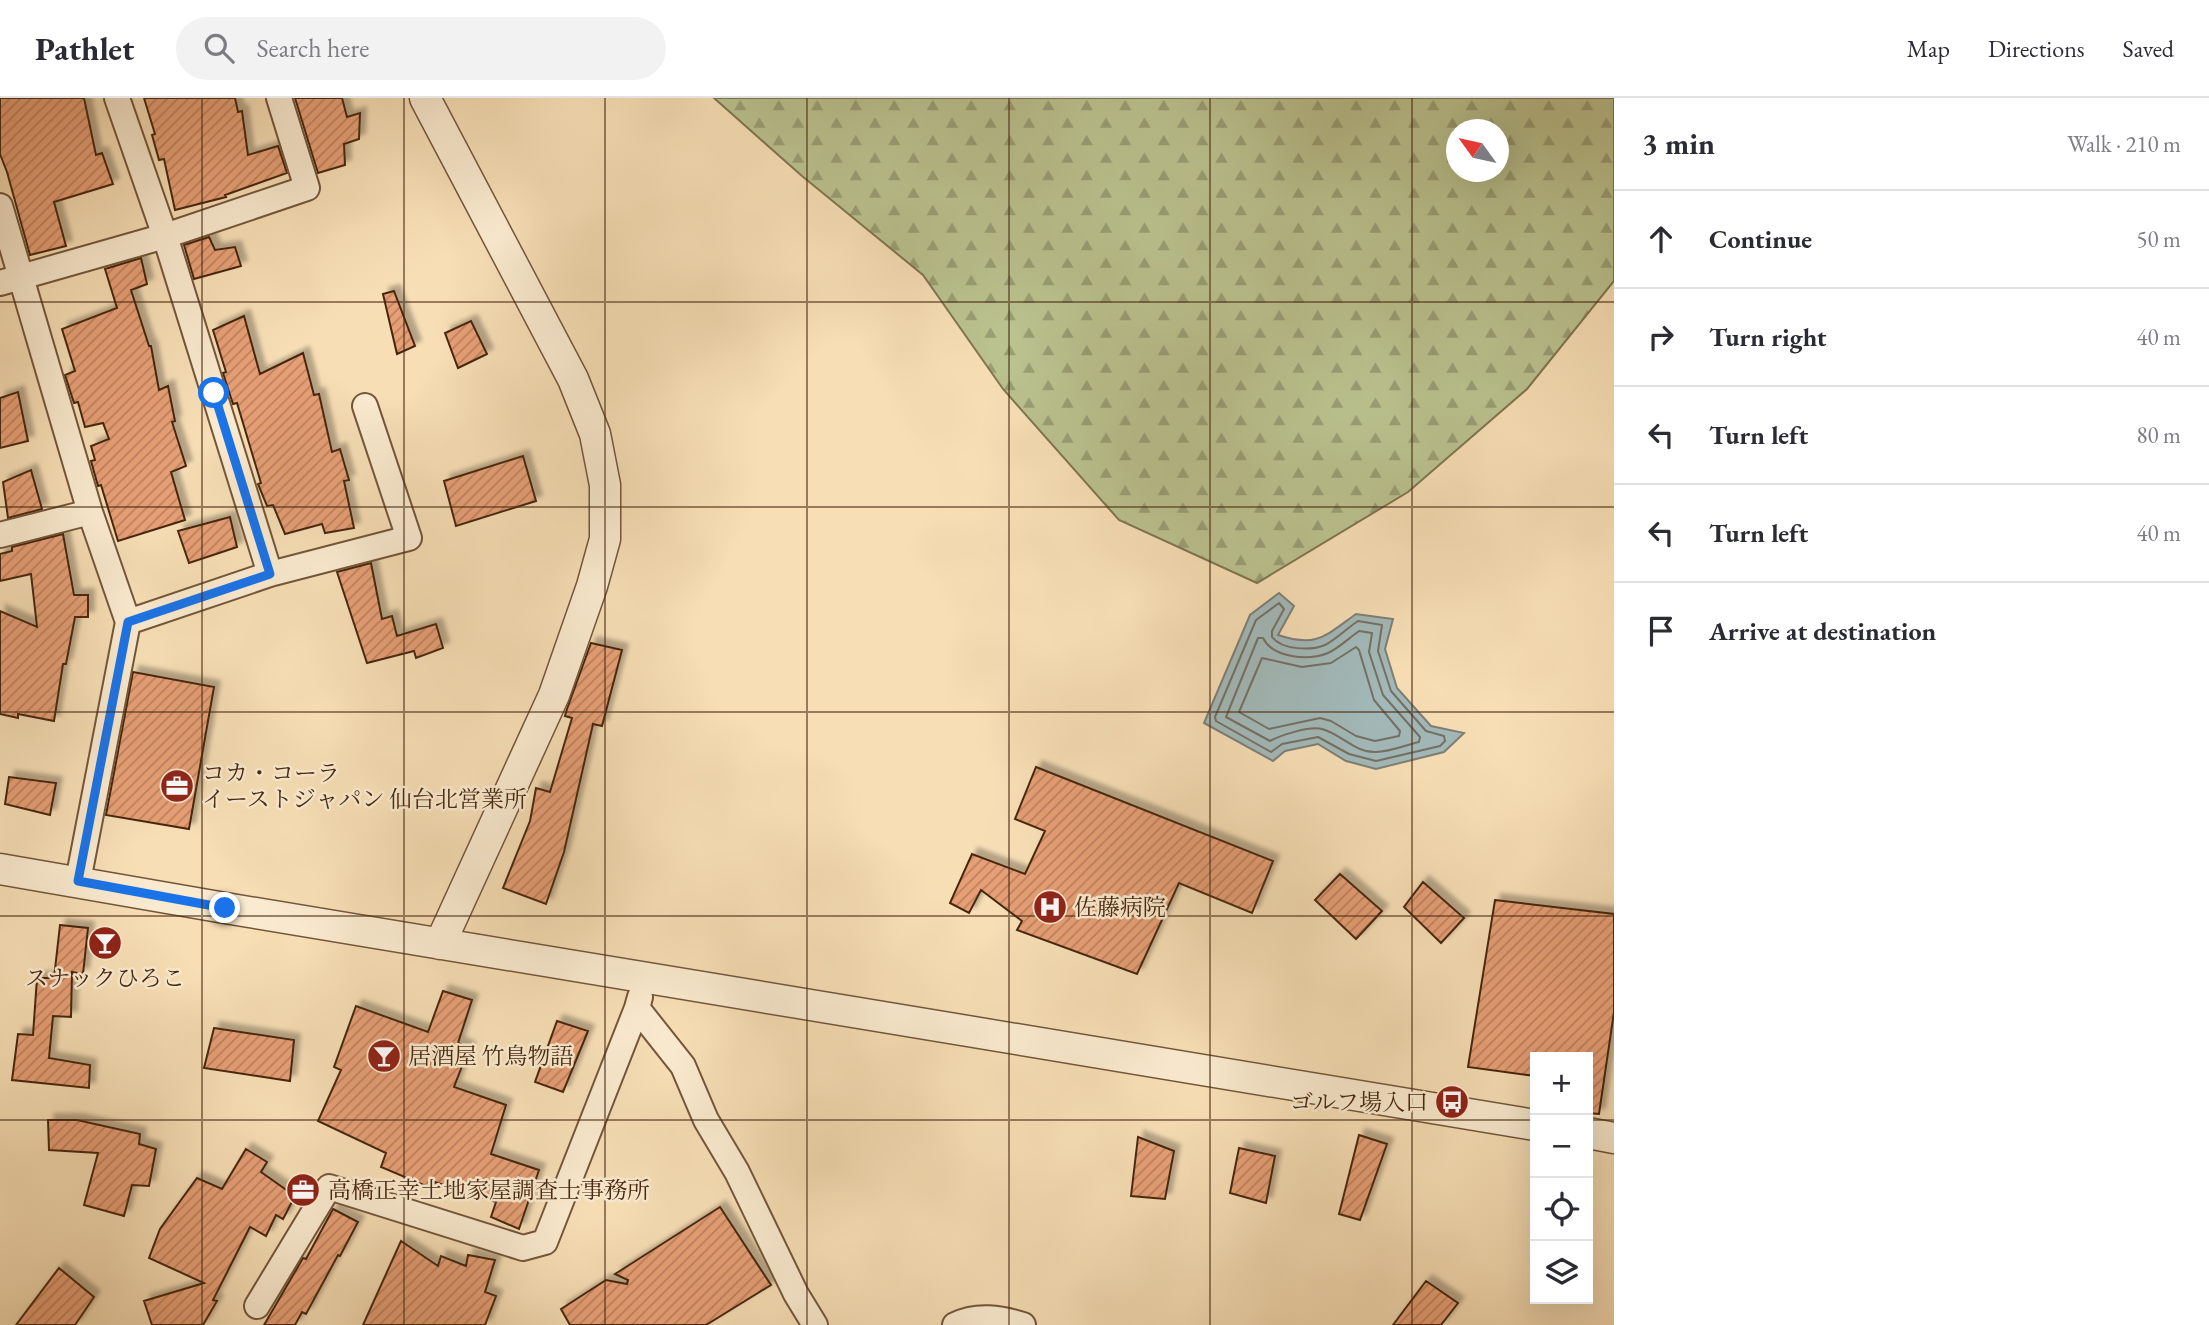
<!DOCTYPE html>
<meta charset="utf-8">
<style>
:root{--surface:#fff;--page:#f2f2f3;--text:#2b2b33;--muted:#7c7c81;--line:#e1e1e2}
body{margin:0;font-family:"EB Garamond","Noto Serif JP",serif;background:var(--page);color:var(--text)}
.controls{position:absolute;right:21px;bottom:21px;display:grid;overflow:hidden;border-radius:0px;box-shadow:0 7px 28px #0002}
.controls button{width:63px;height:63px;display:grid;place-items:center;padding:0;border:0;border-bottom:2px solid var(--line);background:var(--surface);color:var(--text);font:35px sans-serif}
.compass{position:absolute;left:1446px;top:21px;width:63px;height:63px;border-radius:50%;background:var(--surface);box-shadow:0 7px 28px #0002;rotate:303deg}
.stop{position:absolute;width:21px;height:21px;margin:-16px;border:5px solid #1a73e8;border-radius:50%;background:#fff}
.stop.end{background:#1a73e8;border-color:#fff;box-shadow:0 2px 7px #0008}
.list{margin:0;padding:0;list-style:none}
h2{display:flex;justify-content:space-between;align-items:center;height:91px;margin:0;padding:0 28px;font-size:30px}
h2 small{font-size:23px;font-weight:400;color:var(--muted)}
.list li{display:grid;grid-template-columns:46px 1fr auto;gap:21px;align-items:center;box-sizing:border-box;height:98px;padding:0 28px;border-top:2px solid var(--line)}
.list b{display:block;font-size:26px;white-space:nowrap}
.list em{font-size:23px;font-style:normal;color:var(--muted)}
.icon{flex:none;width:38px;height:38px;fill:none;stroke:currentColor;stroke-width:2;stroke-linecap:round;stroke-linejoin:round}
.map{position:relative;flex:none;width:1614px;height:1227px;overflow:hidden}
header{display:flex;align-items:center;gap:42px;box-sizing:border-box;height:98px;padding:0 35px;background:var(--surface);border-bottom:2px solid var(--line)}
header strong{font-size:33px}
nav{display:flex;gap:38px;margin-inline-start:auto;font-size:24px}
.search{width:490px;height:63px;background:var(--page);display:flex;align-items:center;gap:18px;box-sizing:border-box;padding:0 24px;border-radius:38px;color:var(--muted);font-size:26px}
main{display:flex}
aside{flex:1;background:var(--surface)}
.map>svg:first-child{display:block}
.forest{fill:url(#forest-firs);stroke:#807550;stroke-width:2;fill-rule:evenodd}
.water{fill:#a2b9b9;stroke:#7e7f76;stroke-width:2}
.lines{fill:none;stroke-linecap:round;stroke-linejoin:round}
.shore{stroke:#747065;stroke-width:2}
.building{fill:url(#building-hatch);stroke:#472811;stroke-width:2;filter:url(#shadow)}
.minor-casing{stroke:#73563a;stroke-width:28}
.tertiary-casing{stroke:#73563a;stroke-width:33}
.minor{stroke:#faeacf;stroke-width:24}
.tertiary{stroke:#faeacf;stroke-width:30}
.route{stroke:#1a73e8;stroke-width:9}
.grid{fill:none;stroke:#472811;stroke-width:2;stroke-opacity:0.55}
.labels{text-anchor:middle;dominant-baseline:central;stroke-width:5;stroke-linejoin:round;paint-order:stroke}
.poi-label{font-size:23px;fill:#472811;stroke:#faeacf;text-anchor:start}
</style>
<header>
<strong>Pathlet</strong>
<div class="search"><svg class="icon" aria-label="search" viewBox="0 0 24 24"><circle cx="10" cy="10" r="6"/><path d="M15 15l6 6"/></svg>Search here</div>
<nav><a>Map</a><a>Directions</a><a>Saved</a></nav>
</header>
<main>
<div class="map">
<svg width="1614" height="1227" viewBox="0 0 1614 1227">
<defs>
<pattern id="forest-firs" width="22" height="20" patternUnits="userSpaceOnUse" patternTransform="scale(1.75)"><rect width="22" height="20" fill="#bac28f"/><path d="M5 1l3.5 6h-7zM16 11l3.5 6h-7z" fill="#999e73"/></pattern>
<pattern id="building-hatch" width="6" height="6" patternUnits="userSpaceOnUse" patternTransform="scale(1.75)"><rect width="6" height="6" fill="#e79f75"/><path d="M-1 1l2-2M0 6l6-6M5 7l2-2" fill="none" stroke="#bd825f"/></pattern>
<filter id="shadow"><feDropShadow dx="6" dy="-6" stdDeviation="2" flood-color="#0004"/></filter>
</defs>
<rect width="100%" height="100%" fill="#f7deb5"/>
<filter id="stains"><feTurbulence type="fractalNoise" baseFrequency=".00286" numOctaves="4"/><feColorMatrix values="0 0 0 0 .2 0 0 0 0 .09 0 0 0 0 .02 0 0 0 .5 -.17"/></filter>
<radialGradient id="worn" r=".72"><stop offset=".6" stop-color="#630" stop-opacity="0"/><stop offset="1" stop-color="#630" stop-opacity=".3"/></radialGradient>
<path class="forest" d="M714,0H1614V183L1527,291L1408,394L1257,485L1119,422L1003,291L923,177L802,78ZM1456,32H1498V74H1456Z"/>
<path class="water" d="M1279,495L1294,508L1278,537C1317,550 1325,538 1356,516L1393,521L1385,551L1397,590L1431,628L1464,635L1444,654L1376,671L1346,663L1318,646L1285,653L1273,663L1204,625L1250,517Z"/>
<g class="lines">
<path class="shore" d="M1279,505L1284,511L1272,533V539C1282,552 1311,553 1325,547C1337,541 1347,530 1358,523L1382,527L1378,553L1391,593L1426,633L1444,638L1445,643L1440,648L1376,663L1349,656L1318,639L1282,646L1271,654L1216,623L1215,619L1256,522Z
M1359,533L1372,535L1369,554L1383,597L1420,639L1419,644C1406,647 1390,654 1376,654C1355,655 1341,636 1322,631C1309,628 1281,637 1270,643L1226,619L1258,540H1263C1273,560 1308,563 1328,555C1339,550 1349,540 1359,533Z
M1356,549L1359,552L1374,602L1400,633L1399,638L1375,643L1356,638L1331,623L1320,620L1269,631L1239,614L1262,560L1302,569L1331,565Z"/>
</g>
<path class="building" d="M0,0H84L96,57L102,55L113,86L54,104L66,148L30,157L7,74L0,56Z
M144,0H235L238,14L242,13L248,57L278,48L287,75L225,97L226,99L175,112L164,61L159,62L152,37L155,36Z
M295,0H342L347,19L360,15L359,41L344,46L345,67L318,75Z
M209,139L215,152L235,149L241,168L194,181L184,147Z
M141,160L147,186L131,192L149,248H151L159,292L168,288L175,323L172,324L186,368L171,374L185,422L118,443L101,387L98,388L91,363L95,362L91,348L109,341L103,325L85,329L78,304L74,305L65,277L75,273L62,231L117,210L105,171Z
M394,193L415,248L397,256L383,196Z
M244,218L260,276L303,255L314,297L319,296L332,354L340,351L349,382L344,383L354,430L325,435L322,426L285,436L273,407L267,408L258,386L261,385L237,305L233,306L223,275L226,274L213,232Z
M471,223L487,256L458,270L445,235Z
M18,294L28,343L0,350V300Z
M523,358L536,403L456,428L444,383Z
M31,372L42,411L8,420L3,384Z
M230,419L237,449L189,465L178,433Z
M63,436L74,497H88V519H75L66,566H63L54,623L18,616V620L0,616V513L37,529L31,476L0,483V456L12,453V449Z
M371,465L382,521L392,518L397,538L436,526L443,550L416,560L414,553L367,565L337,474Z
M591,545L622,552L602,628L593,626L564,754L546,806L503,790L530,723L536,690L550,694L572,620L565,618L567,611Z
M133,574L214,589L189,731L106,717Z
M1036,669L1273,763L1252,815L1179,785L1137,876L1017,832L1022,823L981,792L969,815L950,805L972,756L1025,776L1045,733L1015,721Z
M9,679L56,685L50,717L5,706Z
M1340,776L1382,813L1356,841L1315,802Z
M1423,784L1464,820L1441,845L1404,809Z
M1495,802L1614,816V914L1599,1016L1588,1015V959H1535V978L1468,969Z
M60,827L88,830L83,876L72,874L71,919L53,918L49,960L90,967L89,990L12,982L18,936L33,937L37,880H54Z
M443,893L472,902L458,945L469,950L454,989L506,1007L491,1056L539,1072L519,1131L491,1119L496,1104L435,1084L433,1091L381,1069L386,1055L318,1023L341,972L334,969L356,908L428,934Z
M557,923L588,933L563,994L535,984Z
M214,930L294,942L290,983L204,970Z
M48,1022H77L140,1036L139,1046L156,1051L149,1088L132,1087L124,1118L84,1107L98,1055L49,1052Z
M1359,1037L1387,1046L1360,1122L1339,1116Z
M1138,1039L1174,1053L1165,1101L1131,1098Z
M1239,1050L1275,1058L1266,1105L1230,1095Z
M246,1051L267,1064L261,1074L295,1098L283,1121L276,1117L266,1138L250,1129L213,1202L217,1203L203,1227H152L144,1203L204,1185L149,1160L160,1131L197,1080L222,1091Z
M720,1109L771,1187L706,1227H570L561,1211L606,1182L627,1186L628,1182L615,1176Z
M333,1111L358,1124L340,1158L338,1157L306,1216L302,1214L295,1227H264L303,1160L306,1161Z
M401,1143L438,1168L441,1158L466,1168L468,1157L495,1162L485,1194L496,1198L485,1227H363Z
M59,1170L94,1199L75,1227H16Z
M1426,1183L1458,1205L1441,1227H1393Z"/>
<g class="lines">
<g class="minor-casing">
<path id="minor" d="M117,0L165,138L270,476
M0,108L90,414L128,524L78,783
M0,185L165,138L307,90L279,0
M0,437L90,414
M128,524L270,476L409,440L365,308
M640,899L637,910L683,968L706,1022L737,1074L796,1196L815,1227
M257,1208L329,1089L523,1150L545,1144L637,910
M955,1227C977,1216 1001,1220 1023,1227"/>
</g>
<g class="tertiary-casing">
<path id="tertiary" d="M425,0L573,281L595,336L605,387V441L592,488L554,597L440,846
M0,771L225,810L1535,1027
M1588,1035L1614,1040"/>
</g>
<use href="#minor" class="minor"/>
<use href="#tertiary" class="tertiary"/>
</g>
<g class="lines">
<path class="route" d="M214,295L270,476L128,524L78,783L225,810"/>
</g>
<path class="grid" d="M202,0V1227M404,0V1227M605,0V1227M807,0V1227M1009,0V1227M1210,0V1227M1412,0V1227M0,204H1614M0,409H1614M0,614H1614M0,818H1614M0,1022H1535M1588,1022H1614"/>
<defs>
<g id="office-disc" transform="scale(1.75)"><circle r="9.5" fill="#8f2418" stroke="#faeacf"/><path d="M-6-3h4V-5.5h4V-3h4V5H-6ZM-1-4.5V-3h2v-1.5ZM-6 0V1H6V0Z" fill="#fff"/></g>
<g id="hospital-disc" transform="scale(1.75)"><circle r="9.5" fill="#8f2418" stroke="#faeacf"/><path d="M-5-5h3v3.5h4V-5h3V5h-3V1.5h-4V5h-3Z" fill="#fff"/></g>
<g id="bar-disc" transform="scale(1.75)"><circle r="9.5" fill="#8f2418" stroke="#faeacf"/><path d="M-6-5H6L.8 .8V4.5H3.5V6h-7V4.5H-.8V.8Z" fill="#fff"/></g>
<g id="bus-disc" transform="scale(1.75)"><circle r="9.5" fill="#8f2418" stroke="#faeacf"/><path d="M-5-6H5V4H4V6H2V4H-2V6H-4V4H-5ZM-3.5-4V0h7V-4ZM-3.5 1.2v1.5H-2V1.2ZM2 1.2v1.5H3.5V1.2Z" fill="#fff"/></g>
</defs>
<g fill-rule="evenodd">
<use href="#office-disc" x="177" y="688"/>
<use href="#hospital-disc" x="1050" y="809"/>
<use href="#bar-disc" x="105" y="845"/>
<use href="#bar-disc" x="384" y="958"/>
<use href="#bus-disc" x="1452" y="1004"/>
<use href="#office-disc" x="303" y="1092"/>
</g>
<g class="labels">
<g class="poi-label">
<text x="202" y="675">コカ・コーラ<tspan x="202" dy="26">イーストジャパン 仙台北営業所</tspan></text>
<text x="1074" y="809">佐藤病院</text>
<text x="105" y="880" text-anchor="middle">スナックひろこ</text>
<text x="408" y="958">居酒屋 竹鳥物語</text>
<text x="1428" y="1004" text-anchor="end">ゴルフ場入口</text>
<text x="328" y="1092">高橋正幸土地家屋調査士事務所</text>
</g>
</g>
<rect width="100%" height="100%" filter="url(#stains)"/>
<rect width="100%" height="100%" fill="url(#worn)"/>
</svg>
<div class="controls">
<button>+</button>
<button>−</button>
<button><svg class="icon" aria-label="locate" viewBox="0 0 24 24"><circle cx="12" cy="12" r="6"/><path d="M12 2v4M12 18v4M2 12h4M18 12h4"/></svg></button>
<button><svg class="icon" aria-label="layers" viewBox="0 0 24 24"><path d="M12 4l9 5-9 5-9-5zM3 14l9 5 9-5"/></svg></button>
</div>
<svg class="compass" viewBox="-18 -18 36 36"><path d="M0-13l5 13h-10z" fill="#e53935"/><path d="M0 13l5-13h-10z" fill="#7c7c81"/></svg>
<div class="stop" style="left:214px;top:295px"></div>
<div class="stop end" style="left:225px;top:810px"></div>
</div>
<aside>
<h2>3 min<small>Walk · 210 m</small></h2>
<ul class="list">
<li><svg class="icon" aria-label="ahead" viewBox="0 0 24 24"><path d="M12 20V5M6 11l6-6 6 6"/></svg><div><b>Continue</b></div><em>50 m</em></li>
<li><svg class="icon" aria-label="right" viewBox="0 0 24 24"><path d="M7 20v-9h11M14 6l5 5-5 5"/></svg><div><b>Turn right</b></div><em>40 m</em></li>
<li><svg class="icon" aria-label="left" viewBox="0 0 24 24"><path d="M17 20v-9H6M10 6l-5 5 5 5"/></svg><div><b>Turn left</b></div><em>80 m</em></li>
<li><svg class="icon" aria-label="left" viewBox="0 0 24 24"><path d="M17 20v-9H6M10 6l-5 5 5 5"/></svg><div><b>Turn left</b></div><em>40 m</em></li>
<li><svg class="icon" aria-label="arrive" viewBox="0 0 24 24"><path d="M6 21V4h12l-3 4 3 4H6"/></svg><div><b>Arrive at destination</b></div></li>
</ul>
</aside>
</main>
